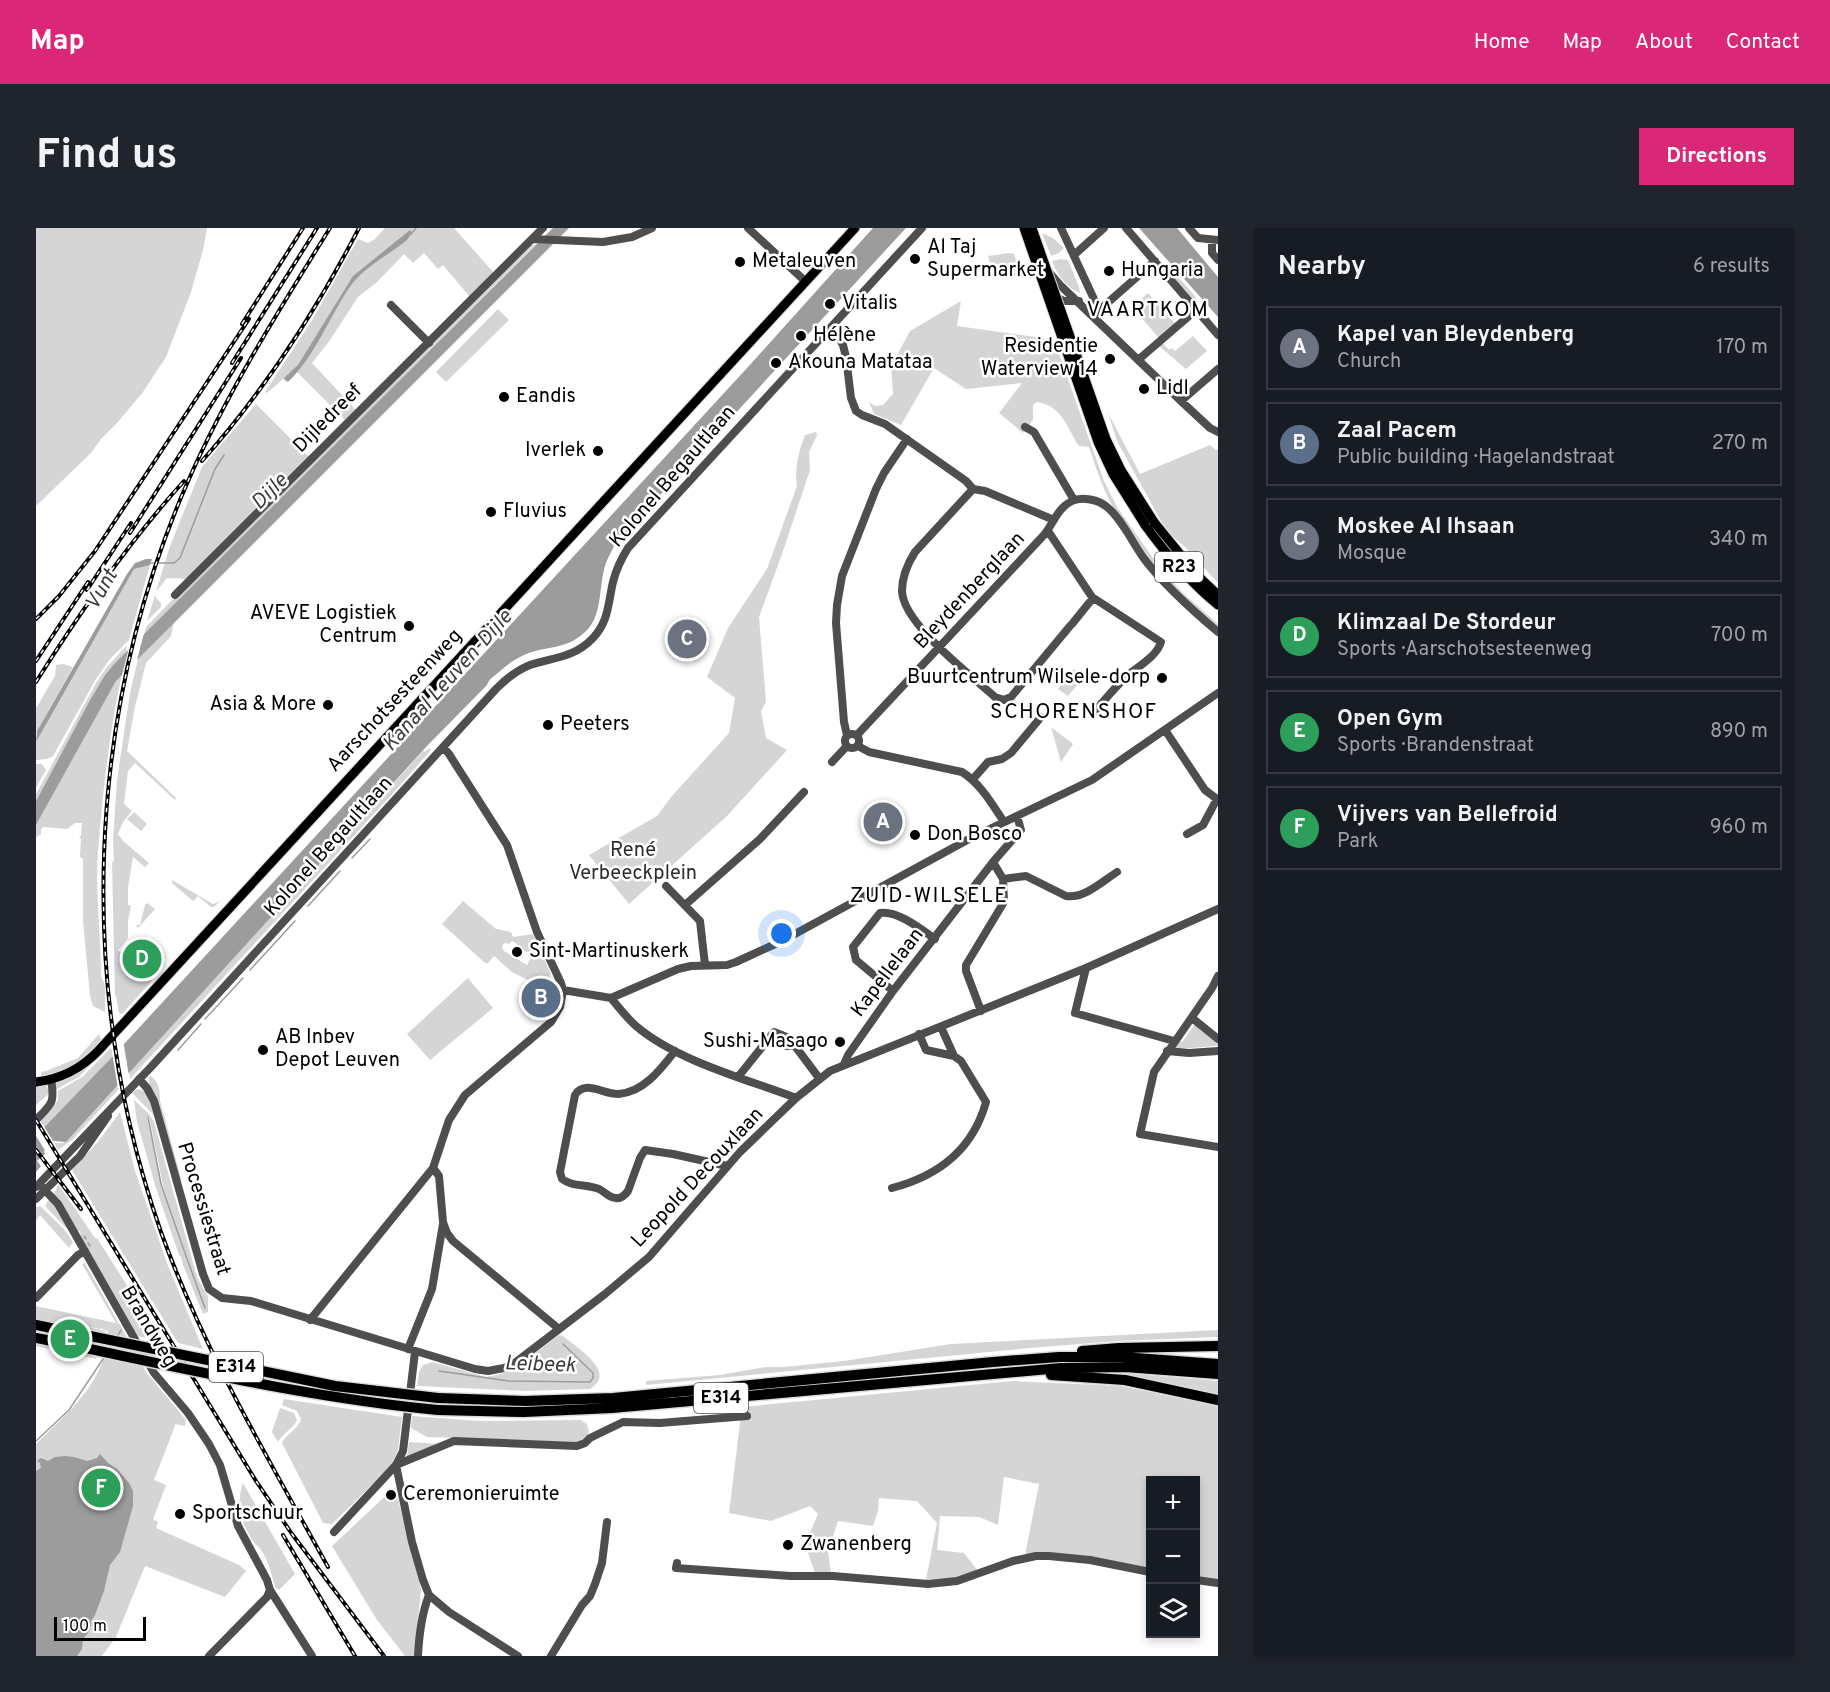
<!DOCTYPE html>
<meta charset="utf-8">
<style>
:root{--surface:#171b24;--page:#20242c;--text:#f1f3f6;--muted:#9ea1a6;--line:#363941;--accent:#db2777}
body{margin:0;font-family:Overpass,sans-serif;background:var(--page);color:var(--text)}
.controls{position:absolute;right:18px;bottom:18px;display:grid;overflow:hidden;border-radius:0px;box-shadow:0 3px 9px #0003}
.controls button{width:54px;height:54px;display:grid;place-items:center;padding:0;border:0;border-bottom:2px solid var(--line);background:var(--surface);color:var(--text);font:30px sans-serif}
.scale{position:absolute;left:18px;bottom:15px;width:92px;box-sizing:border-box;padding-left:6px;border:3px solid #000;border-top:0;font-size:16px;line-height:21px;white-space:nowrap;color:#000;-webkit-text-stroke:4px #fff;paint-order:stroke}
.you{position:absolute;left:746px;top:706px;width:21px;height:21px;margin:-15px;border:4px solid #fff;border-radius:50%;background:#1a73e8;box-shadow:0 0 0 9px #1a73e833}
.badge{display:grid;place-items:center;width:39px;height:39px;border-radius:50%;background:var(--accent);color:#fff;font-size:20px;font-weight:700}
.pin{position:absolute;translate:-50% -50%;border:3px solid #fff;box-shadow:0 2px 6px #0006}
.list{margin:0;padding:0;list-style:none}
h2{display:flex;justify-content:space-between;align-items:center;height:78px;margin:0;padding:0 24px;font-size:26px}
h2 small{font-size:20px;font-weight:400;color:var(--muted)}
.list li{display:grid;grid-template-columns:39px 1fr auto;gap:18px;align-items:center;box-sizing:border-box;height:84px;margin:0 12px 12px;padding:0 12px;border:2px solid var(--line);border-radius:0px}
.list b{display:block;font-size:22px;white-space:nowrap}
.list p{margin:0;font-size:20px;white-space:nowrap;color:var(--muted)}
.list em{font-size:20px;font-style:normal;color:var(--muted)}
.icon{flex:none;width:33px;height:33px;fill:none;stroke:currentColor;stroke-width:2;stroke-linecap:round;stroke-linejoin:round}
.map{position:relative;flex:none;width:1182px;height:1428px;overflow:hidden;border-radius:0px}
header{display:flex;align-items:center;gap:36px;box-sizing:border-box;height:84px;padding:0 30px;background:var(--accent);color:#fff}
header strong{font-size:28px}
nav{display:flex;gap:33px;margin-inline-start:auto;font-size:21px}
.intro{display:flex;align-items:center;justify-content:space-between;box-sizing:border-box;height:144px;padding:0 36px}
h1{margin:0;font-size:42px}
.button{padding:15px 27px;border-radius:0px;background:var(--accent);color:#fff;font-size:21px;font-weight:700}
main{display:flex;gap:36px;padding:0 36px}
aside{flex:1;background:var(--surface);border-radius:0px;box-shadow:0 3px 9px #0003}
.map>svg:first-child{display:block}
.green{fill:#d5d5d5;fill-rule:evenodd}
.water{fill:#9c9c9c}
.pier{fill:#fff}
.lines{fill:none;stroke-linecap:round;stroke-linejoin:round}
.stream{stroke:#9c9c9c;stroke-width:1.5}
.major-casing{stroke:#dbdbdb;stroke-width:11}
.highway-casing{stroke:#dbdbdb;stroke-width:13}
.minor{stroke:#4e4e4e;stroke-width:8}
.major{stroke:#000;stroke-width:9}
.highway{stroke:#000;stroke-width:10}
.rail-casing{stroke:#000;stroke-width:4}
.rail{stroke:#fff;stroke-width:1.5;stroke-dasharray:4.5;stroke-linecap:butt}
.major-bridge-casing{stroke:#dbdbdb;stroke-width:11;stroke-linecap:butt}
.highway-bridge-casing{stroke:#dbdbdb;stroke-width:13;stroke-linecap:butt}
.major-bridge{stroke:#000;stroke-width:9}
.highway-bridge{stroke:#000;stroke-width:10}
.poi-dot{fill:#000;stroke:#fff;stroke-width:2}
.labels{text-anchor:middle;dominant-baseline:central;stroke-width:5;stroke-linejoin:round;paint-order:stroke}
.shield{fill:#fff;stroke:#4c4c4c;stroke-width:1.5}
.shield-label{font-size:18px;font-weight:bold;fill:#000}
.poi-label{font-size:20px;fill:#000;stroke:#fff;text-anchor:start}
.street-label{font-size:20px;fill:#000;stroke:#fff}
.park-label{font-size:20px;fill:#2c2c2c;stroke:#fff}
.neighbourhood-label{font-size:21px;letter-spacing:1.5px;fill:#000;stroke:#fff}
.water-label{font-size:21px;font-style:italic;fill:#3d3d3d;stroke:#fff}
</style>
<header>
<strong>Map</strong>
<nav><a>Home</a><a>Map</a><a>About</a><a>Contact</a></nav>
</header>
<div class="intro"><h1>Find us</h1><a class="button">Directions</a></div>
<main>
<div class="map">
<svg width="1182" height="1428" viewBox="0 0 1182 1428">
<rect width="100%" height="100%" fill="#fff"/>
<path class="green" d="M0,0H171L167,22L155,64L130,129L107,164L82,194L65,211L55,225L0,278Z
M349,0H418L458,45L433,68L407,37L402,41L388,25L377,35L368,26L341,54L322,69L292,115L276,135L319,181L309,192L260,143L250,154L247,151L231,165L229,164L275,94L322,11L332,15L339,11Z
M1006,5L1017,10L1028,20L1023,25L1015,28Z
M496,17H499L108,407L110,399L139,369L493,18Z
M973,25L978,26L984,45L979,49L970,46L959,49L952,28Z
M1025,31L1032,32L1043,59L1044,65C1030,59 1021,47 1016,33Z
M1130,35L1160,69L1157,73L1125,37Z
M1112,65L1139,96L1123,110L1096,79Z
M925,73L921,98L1006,110L1009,111L1022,123L1068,253L1081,279L1124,340L1147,365L1182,396V402C1139,361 1093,318 1069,263C1063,249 1058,234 1053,219L1043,218C1030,199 1027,178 1001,174L997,177V192L987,205L963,185L986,155L930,161L898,140L865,197L838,186L833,174L839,178L847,177L857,166L855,138L874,103Z
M462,81L473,92L410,154L400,144Z
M1157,108L1171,123L1150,141L1123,118L1127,115L1133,122L1136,120L1139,123Z
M220,176L274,230L152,351L131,350L119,365L120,370L125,375V379L111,393L134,318L166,239Z
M1072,185L1104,246L1174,217L1180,222L1182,221V355L1149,319L1137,309L1126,295L1081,213Z
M780,204L781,207L773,224L774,242L746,326L723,389L730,474L725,483L730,510L751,522L691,588L593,676L553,627L621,588L636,568L693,505L699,470L671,449L692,400L731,341L761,258C758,241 763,223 769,207Z
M110,337H114L93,412L74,431L60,451L17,528L11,531L0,532V514L10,495L98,341Z
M138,394L135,408L110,435L99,479L91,523L140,570L139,572L99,535L92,543L88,576L96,583L87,594L82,606L87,613L113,635L109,639L97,629L92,660V677L95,678L92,693V710L82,722L116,753L86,786L83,785L80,768H79L76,635L78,632L77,611L81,552L94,465L102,431Z
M91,417L90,424L69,447L54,472L0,573V566L60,455L71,439Z
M27,436L37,439L0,505V480L19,448L20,437Z
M1038,441L1048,449L1032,468L1022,461Z
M86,446C73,505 67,563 62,623C59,665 65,706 65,748C72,759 68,772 69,784L57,778L54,768L47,693V631L44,629L45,611L43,609L45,608L46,595H39L31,601L8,599L5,601V606L0,609V597L80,453Z
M1015,499L1037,516L1025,534Z
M393,520L395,522L359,563L94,851L93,844L387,523L389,524Z
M0,536H6L10,542L0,560Z
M98,584L111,596L105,603L91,591Z
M136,652L177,676L184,673L178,679H175L162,668L157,673L136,655Z
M427,673L460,701L475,704L477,709L497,706L515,746L513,748L516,750L515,764L476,744L458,728L451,736L449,735L406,696ZM476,713L481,716L480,718L496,727L491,737L468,723L466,719L468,715L473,716Z
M111,675L119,681L102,700L100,697H104L109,677Z
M432,750L457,780L394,832L371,806Z
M1159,796L1182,814V820L1181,818L1140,821L1139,818L1143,814L1147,813Z
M63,806L66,814C48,835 32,841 6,849L5,848V844L10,843L42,830Z
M74,815V817L43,849L19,862V854Z
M75,820L77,828L9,900L4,892L22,872V863L46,849Z
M113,847C123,853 124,861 124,872L145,951L144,952L122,874L113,856Z
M9,857L15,864L0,877V858Z
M82,857V862L37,911L22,922L18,915H29L26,914L44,899Z
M101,861L109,863L115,873L120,892L116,885L96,865Z
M98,872L114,887L118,894L161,1049L172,1069V1084L167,1086L147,1037L145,1029L143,1027L120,960L101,894ZM113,888L128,962L160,1055L127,961L111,889Z
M84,884L99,943L132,1038L167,1121L142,1115L36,942L61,915Z
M22,956L59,1010H61L123,1108L122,1112L100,1108L45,1011L44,1003L41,1004L17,966L20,962Z
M13,971L19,976L33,1003L9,978Z
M4,978L28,1001L37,1014L33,1020L4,987L0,993V979Z
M49,1035L82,1094L81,1096L83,1095L110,1144L150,1192L149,1198L139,1196V1198L118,1252L130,1257L117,1291L122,1294L120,1300L203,1337L210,1343L189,1369L109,1338L80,1409L66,1428H0V1216C24,1192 53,1168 66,1135C69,1126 70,1113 72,1103L65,1101L74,1098L64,1101L48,1098L70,1103L60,1131L0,1118V1078L80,1095L46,1036Z
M1182,1102V1109L1081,1113L994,1120L610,1157V1153L684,1147L730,1139H748L808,1133L915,1116Z
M523,1107L527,1108C541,1120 582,1144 554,1161L491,1163L381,1158L383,1144L387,1137L396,1134L450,1149L465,1146L482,1138Z
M1086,1145L1182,1153V1167L1083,1147Z
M976,1153L1085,1158L1182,1178V1353L1160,1349V1252H1114V1341L989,1327L1003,1256L968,1249L962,1297L943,1289L904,1288L901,1322L928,1325L942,1343L919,1350L890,1352L901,1295L881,1273L843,1270L842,1283L837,1298L802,1293L792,1324L795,1345H779L769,1316L782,1286L774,1278L735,1293L693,1285L706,1179Z
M248,1171L366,1189L362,1222L355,1238L296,1296L287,1295L246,1215C250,1205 262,1202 265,1191L261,1183L246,1177Z
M244,1180L258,1185L261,1192C257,1201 247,1205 242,1214L236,1204Z
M376,1188L443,1193L545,1192L551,1196L553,1204L550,1211L541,1214L391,1209L375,1200Z
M373,1214L403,1216L371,1229Z
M207,1255L259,1346L243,1362L239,1359C235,1345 234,1338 227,1325C224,1319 218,1316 215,1310C205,1294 200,1273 207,1255Z
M359,1259L385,1361L379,1428H369L341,1392L296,1318Z"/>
<path class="water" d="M517,0H533L80,453L0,597V573L54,472L69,447L80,434Z
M837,0H870L579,316C575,325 570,332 568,342C562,366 567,393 543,409C531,418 517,419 503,422C487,426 475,433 463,444C458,448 453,451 451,457L390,519L30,914L17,913L8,923L9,926L1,933L5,938L0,944V908L77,828L712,139Z
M1103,0H1141L1182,49V89Z
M374,2L376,5L371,12C354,26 330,38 316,56C293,88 281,126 252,154L248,150L262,137L317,48Z
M110,331H116L114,337L98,341L0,514L1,503L91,346L99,335Z
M64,1226L72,1235L81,1241L93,1255L97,1263V1278L84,1324L74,1337L68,1363L59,1387L55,1393V1397L52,1405L47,1411L46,1421L41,1428H0V1243L5,1240L4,1235L1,1233L5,1230L12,1233L19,1229L29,1228L38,1229L51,1233L61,1230Z"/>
<path class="pier" d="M109,401L100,436L85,451L94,416Z
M87,812L93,848L82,861L76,824Z
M7,897L19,916L12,924V927L0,908V904Z"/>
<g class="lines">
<path class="stream" d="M375,6L380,0
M115,335H138L144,330L179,241L188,227
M316,630L334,611
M272,678L304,643
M214,742L259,693
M169,791L207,750
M142,822L165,796
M112,889L125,956L150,1028L169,1080
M48,1008L50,1011
M52,1015L54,1018
M81,1109L85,1102
M403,1143L473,1153L554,1154L557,1150V1145L527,1116
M0,1213L33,1182L69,1128"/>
<g class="major-casing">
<path id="major" d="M1118,294L1162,348L1182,367
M1109,297C1130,326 1154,354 1182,377
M0,854C25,851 46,840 63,822L819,0"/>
</g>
<g class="highway-casing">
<path id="highway" d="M1046,1123L1083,1120L1182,1118
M1015,1147L1089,1152L1182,1172
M402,1170L489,1173L577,1170L957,1134L1023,1129H1086L1182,1136
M402,1182L488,1184L576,1180L1025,1140L1089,1139L1182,1146"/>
</g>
<path class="minor" d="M712,0L769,53
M1025,0L1063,82
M1090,0L1182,107
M1153,0L1162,10L1182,12
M496,11L567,14L596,9L616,0
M1176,12V25L1182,32
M1038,27L1068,0
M1013,44L1025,58L1145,173L1174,200L1182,204
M1018,68L1028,73H1043
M355,77L393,115
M1060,85L1119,33
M795,100L801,106L807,117L810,129L815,170L820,183L826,187L849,196L930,253L937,261L949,263L1018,292
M1102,132L1160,82
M1145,173L1182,141
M989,199L998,204L1038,272
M937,261L879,324C872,335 866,349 866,363C867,396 935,447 959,469L968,472L975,469L1034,398
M1012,303L1056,369L1125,414C1121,428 1103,438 1092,447C1079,459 1068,473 1057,485
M139,367L507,0
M1036,396L1057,370
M1129,502L1169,562L1181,571L1167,597L1151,606
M809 513a7 7 0 1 1 14 0a7 7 0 1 1-14 0Z
M811,507L808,494L800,395L801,377L806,348L840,261L848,245L871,211
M821,507L1007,308C1017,297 1021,280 1036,273C1046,268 1063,272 1071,279C1086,291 1097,316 1109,332C1130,359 1156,382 1182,404
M822,518L833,524L926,544C945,556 956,576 968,594
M796,534L811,518
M937,551L952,534L966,531L975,525L1005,489
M967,651L990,648L1030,668C1048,671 1067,653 1081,644
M630,658L664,693L669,737
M649,677L724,611L768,564
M1050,740L1039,785L1138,813
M1182,748L1176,760L1118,844L1104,906L1182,919
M527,762L575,770L642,741L655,738L691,737L700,734L746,713L935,610L1056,552L1182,465
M857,763L820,732L817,719L844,685C861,682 885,701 899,711
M575,770C583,780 591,790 600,798C641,833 710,851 760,870
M945,783L930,743V737L968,674L967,651L957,634
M1156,790L1182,811
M883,806L890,822L918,828
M735,809L750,818H758
M639,823C625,841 608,864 583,866C568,867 549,851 539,867L524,944L526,951C536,959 551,956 563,961C569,964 573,970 580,970C585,971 589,967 592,963L604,930L609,922L637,926L691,938
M1131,823L1153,825L1182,823
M808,836L812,827L857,763L957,634L985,602L981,588
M702,849L738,804L753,810L783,850
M103,851L111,860L118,873L167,1046L173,1061L186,1070L215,1073L439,1141L452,1143L468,1140L480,1134L569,1066L613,1029L704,924L760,870L794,843L1050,740L1182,681
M0,892C16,875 19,876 15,851
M397,940L403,948L407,994L411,1005L417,1013L523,1101
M3,956L22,976L118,1145L152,1185L173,1216L184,1237L202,1298L231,1352L234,1362L276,1428
M0,959L115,839L460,461C470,451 481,442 494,437C518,429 538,430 557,410C573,393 572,375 577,354C580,342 585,331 592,320L886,0
M856,960C902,948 937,921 950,874L925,833L918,828L905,799
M0,971L44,928L72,888
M0,1070L42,1027L49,1023
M274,1092L397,940L413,892L429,867L515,794L524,779L527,762L525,755L501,704L471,617L413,526L407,519
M372,1121L396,1061L407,996
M360,1237L418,1213L541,1218L549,1215L554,1210L587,1194L624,1195L711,1188
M360,1237L376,1314L387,1352L393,1367L413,1384L482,1428
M298,1304L360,1237L367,1223L379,1124
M641,1335L640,1340L754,1348H797L892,1356L921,1353L977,1333L1000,1328H1013L1054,1332L1114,1344
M1160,1352L1182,1355
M173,1428L231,1369L234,1362
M382,1428C383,1408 386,1385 393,1367
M515,1428L546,1377L554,1368L559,1356L566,1335L571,1294"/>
<use href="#major" class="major"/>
<use href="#highway" class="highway"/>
<g class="rail-casing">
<path id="rail" d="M206,96L267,0
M196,135L281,0
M166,233C229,162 279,85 323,0
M94,305L205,130
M51,362L95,295
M0,391L23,368L59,323L213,91
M0,433L52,354
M0,454C44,384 92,315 148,253
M0,892L220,1253L256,1306L348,1428
M0,922L45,981
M247,1307L319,1428
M292,1339C232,1230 167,1121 125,1004C40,761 49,486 153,251C192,163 243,82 294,0"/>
</g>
<use href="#rail" class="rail"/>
<g class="major-bridge-casing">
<path id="major-bridge" d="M988,0L1062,214L1077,246L1109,297
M996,0L1070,211L1085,242L1118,294"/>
</g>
<g class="highway-bridge-casing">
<path id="highway-bridge" d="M0,1097L299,1158L402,1170
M0,1110C134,1137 266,1169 402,1182"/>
</g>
<use href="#major-bridge" class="major-bridge"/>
<use href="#highway-bridge" class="highway-bridge"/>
</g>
<g class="poi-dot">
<circle cx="879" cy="31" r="6"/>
<circle cx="704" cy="34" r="6"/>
<circle cx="1073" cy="43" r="6"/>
<circle cx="794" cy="76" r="6"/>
<circle cx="765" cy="108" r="6"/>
<circle cx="1074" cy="131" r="6"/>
<circle cx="740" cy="135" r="6"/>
<circle cx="1108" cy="161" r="6"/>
<circle cx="468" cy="169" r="6"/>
<circle cx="562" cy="223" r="6"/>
<circle cx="455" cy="284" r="6"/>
<circle cx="373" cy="398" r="6"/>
<circle cx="1126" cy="450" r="6"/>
<circle cx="292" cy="477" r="6"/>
<circle cx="512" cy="497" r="6"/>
<circle cx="879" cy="607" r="6"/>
<circle cx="481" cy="724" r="6"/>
<circle cx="804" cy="814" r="6"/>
<circle cx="227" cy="822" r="6"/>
<circle cx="355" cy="1267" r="6"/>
<circle cx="144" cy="1286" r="6"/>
<circle cx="752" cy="1317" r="6"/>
</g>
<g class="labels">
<g class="shield">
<rect x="1119" y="324" width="48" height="30" rx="4.5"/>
<rect x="173" y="1124" width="54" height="30" rx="4.5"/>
<rect x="658" y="1155" width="54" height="30" rx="4.5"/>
</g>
<g class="shield-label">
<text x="1143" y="339">R23</text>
<text x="200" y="1139">E314</text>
<text x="685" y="1170">E314</text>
</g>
<g class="poi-label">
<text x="891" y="20">Al Taj<tspan x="891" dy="23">Supermarket</tspan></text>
<text x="716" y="34">Metaleuven</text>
<text x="1085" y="43">Hungaria</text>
<text x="806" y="76">Vitalis</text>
<text x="777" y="108">Hélène</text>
<text x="1062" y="119" text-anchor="end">Residentie<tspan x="1062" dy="23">Waterview 14</tspan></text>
<text x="752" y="135">Akouna Matataa</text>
<text x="1120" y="161">Lidl</text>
<text x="480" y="169">Eandis</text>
<text x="550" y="223" text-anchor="end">Iverlek</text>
<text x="467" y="284">Fluvius</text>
<text x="361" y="386" text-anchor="end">AVEVE Logistiek<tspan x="361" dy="23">Centrum</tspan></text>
<text x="1114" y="450" text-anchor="end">Buurtcentrum Wilsele-dorp</text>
<text x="280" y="477" text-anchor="end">Asia &amp; More</text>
<text x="524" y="497">Peeters</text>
<text x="891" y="607">Don Bosco</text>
<text x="493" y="724">Sint-Martinuskerk</text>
<text x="239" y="810">AB Inbev<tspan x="239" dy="23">Depot Leuven</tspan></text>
<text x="792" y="814" text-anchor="end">Sushi-Masago</text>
<text x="367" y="1267">Ceremonieruimte</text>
<text x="156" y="1286">Sportschuur</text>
<text x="764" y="1317">Zwanenberg</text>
</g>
<g class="street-label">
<text transform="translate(292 191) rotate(-45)">Dijledreef</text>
<text transform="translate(637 249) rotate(-49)">Kolonel Begaultlaan</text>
<text transform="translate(934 363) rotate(-47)">Bleydenberglaan</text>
<text transform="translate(359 473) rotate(-47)">Aarschotsesteenweg</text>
<text transform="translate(293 619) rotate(-48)">Kolonel Begaultlaan</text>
<text transform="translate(852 745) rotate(-53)">Kapellelaan</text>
<text transform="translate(662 950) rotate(-47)">Leopold Decouxlaan</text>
<text transform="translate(167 981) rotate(73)">Processiestraat</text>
<text transform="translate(112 1099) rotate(59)">Brandweg</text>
</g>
<g class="park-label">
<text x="597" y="623">René<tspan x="597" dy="23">Verbeeckplein</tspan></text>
</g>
<g class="neighbourhood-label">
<text x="1112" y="82">VAARTKOM</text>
<text x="1038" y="484">SCHORENSHOF</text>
<text x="893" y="668">ZUID-WILSELE</text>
</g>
<g class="water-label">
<text transform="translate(234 264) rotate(-45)">Dijle</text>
<text transform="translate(66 362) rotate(-60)">Vunt</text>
<text transform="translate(412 453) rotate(-48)">Kanaal Leuven-Dijle</text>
<text transform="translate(504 1137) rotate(2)">Leibeek</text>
</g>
</g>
</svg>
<div class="controls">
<button>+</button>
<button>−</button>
<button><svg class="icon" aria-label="layers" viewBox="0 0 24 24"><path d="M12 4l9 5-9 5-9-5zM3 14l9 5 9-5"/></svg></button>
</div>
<div class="scale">100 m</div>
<div class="you"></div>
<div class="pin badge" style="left:847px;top:594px;background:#6b7280">A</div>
<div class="pin badge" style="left:505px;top:770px;background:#5c6f8a">B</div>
<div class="pin badge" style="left:651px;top:411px;background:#6b7280">C</div>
<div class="pin badge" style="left:106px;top:731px;background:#2e9e5b">D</div>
<div class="pin badge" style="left:34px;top:1111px;background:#2e9e5b">E</div>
<div class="pin badge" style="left:65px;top:1260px;background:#2e9e5b">F</div>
</div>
<aside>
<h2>Nearby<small>6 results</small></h2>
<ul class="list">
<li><span class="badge" style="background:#6b7280">A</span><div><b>Kapel van Bleydenberg</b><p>Church</p></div><em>170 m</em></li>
<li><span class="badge" style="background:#5c6f8a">B</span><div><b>Zaal Pacem</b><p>Public building · Hagelandstraat</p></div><em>270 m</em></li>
<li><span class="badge" style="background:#6b7280">C</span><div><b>Moskee Al Ihsaan</b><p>Mosque</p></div><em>340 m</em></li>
<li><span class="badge" style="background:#2e9e5b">D</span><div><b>Klimzaal De Stordeur</b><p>Sports · Aarschotsesteenweg</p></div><em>700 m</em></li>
<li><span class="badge" style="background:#2e9e5b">E</span><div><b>Open Gym</b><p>Sports · Brandenstraat</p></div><em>890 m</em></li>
<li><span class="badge" style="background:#2e9e5b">F</span><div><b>Vijvers van Bellefroid</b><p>Park</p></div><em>960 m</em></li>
</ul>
</aside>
</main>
